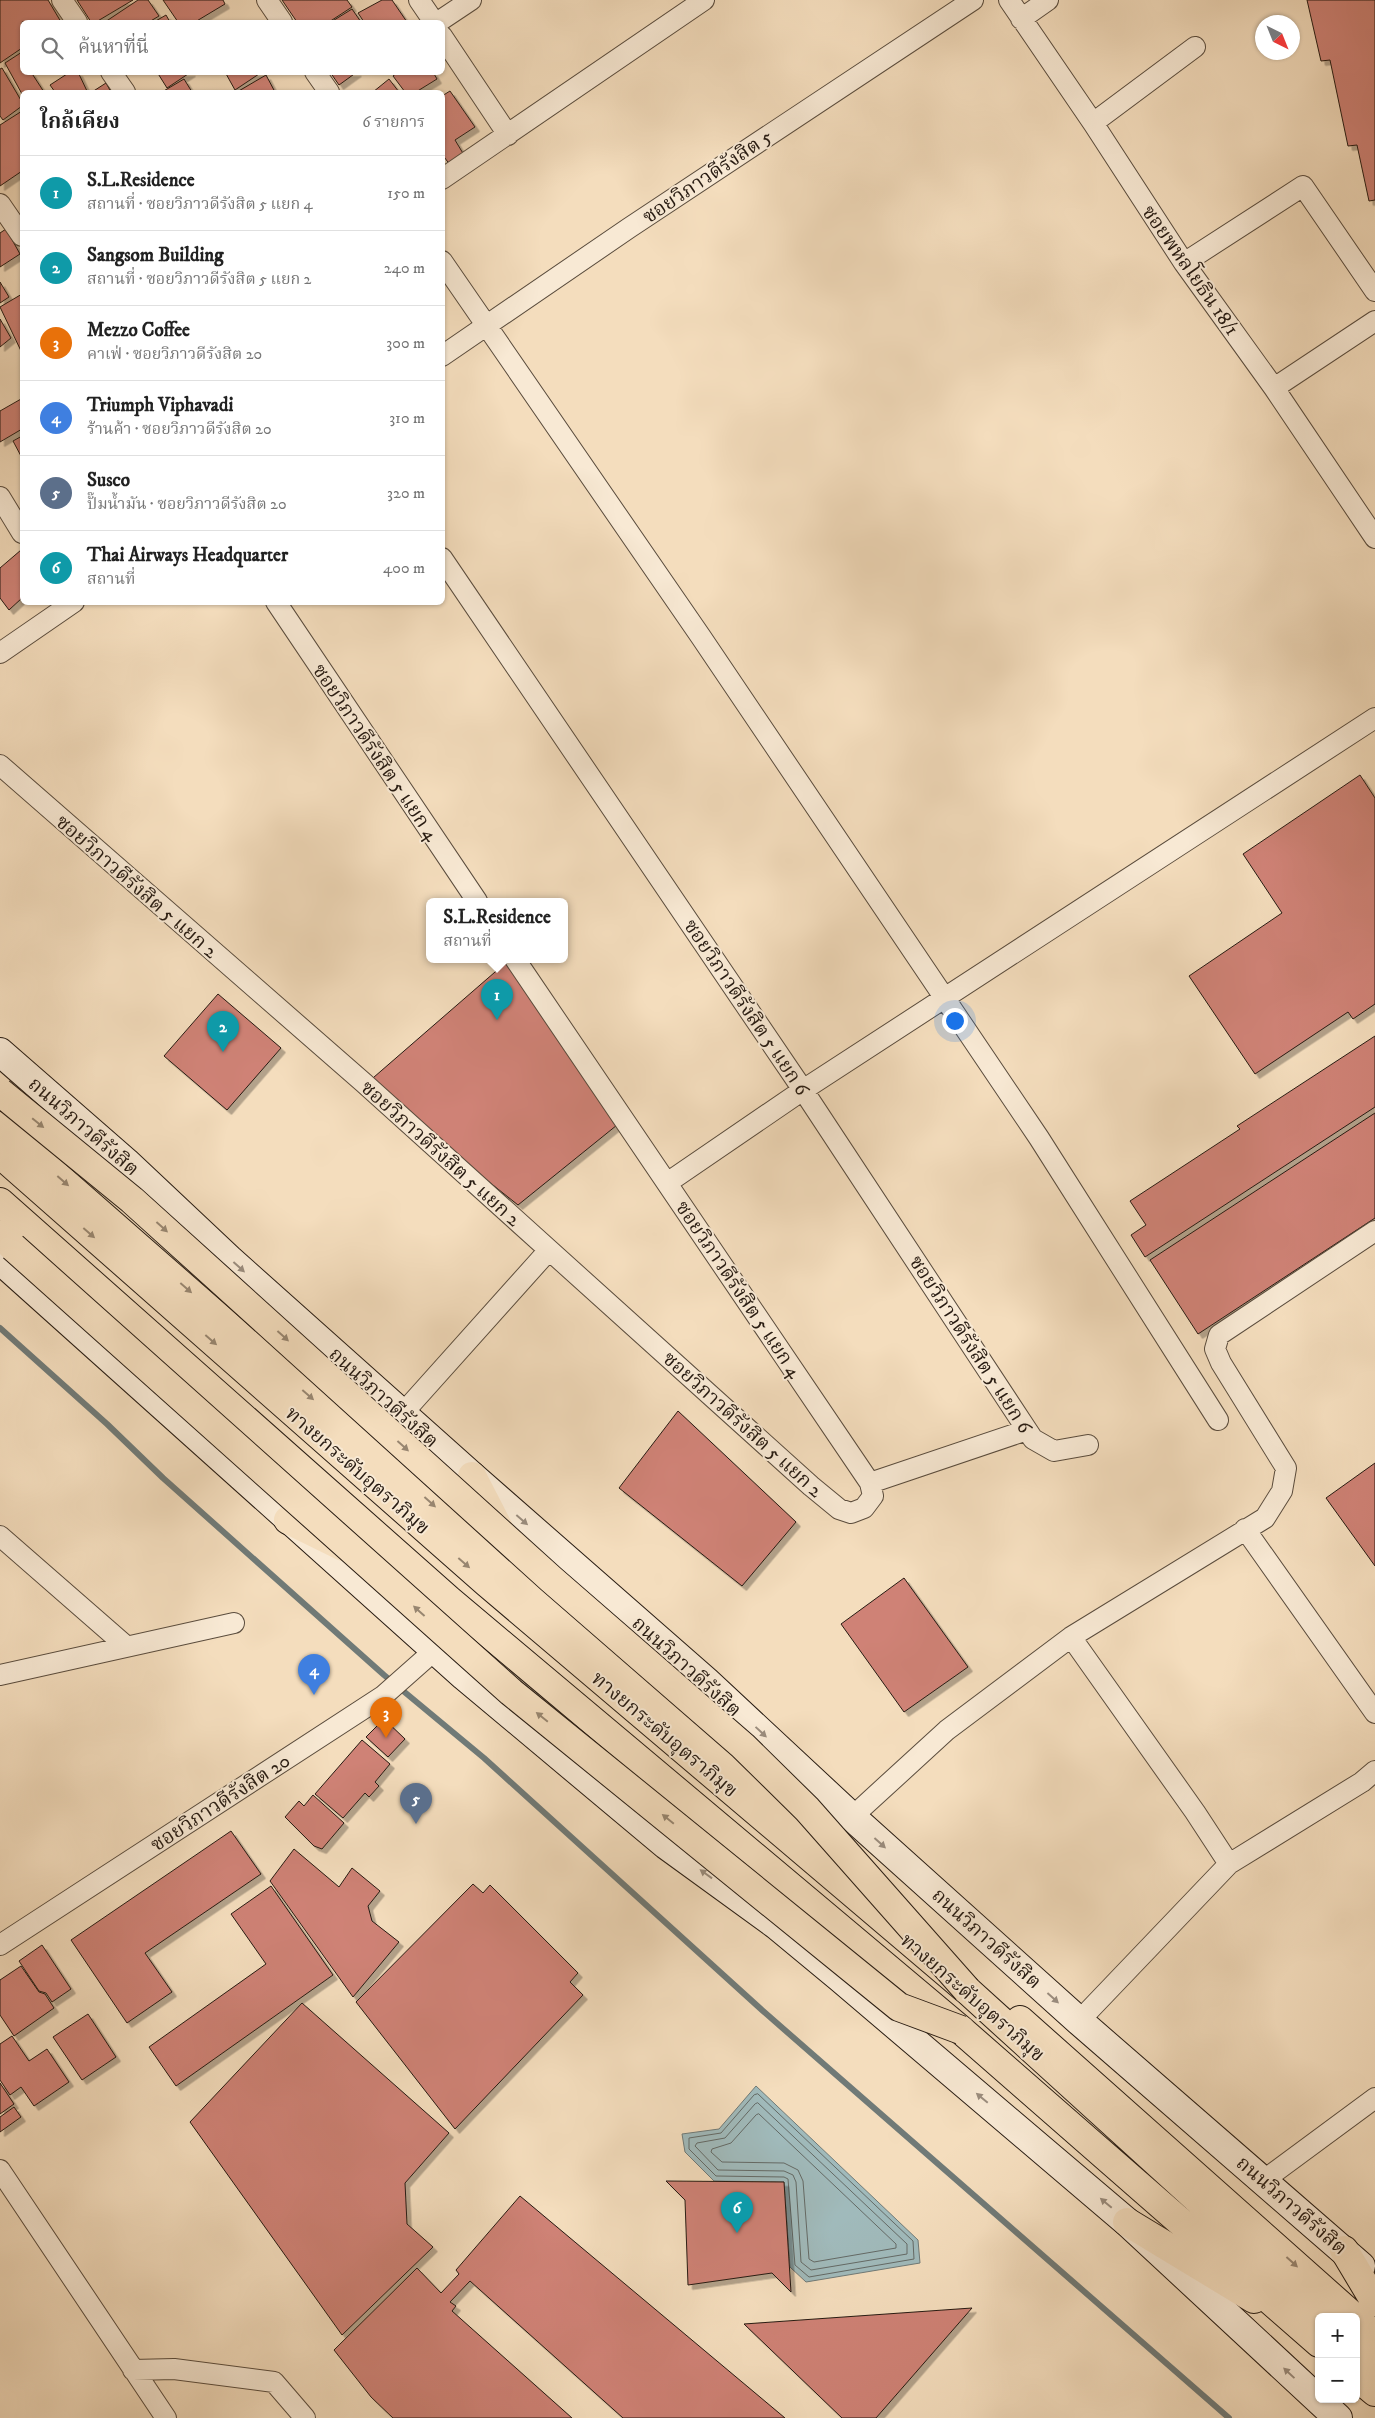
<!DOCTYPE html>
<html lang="th">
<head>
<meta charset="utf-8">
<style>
	:root { --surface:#fff; --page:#f2f2f2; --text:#222; --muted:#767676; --line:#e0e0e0; --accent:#b45309 }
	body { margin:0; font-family:"IM FELL DW Pica","Noto Serif Thai",serif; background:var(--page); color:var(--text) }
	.controls { position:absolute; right:15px; bottom:15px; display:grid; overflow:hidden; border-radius:8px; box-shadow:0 1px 4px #0004 }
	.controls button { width:45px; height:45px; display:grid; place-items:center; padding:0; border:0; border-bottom:1px solid var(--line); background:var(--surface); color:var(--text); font:25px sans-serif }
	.compass { position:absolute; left:1255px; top:15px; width:45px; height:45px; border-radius:50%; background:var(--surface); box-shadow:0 1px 4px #0004; rotate:137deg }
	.you { position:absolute; left:954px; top:1020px; width:18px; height:18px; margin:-12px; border:4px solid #fff; border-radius:50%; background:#1a73e8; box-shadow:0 0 0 8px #1a73e833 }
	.badge { display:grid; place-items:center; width:32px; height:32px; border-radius:50%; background:var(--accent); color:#fff; font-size:16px; font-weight:700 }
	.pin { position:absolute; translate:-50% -41px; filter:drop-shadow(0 1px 2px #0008) }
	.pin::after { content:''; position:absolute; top:26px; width:18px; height:15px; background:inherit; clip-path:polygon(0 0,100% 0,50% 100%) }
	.popup { position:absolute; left:426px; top:898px; width:142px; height:65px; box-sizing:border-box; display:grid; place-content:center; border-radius:8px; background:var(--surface); filter:drop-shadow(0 1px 4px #0005); font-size:16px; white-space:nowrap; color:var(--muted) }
	.popup b { font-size:19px; color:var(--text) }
	.popup::after { content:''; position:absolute; left:50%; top:100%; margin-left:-10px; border:10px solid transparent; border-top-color:var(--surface) }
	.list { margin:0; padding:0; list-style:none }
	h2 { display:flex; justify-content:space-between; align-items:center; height:65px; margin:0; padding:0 20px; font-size:21px }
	h2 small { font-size:16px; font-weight:400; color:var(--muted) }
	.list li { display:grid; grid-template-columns:32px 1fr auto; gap:15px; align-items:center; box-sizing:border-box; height:75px; padding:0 20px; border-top:1px solid var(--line) }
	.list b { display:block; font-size:19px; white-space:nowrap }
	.list p { margin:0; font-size:16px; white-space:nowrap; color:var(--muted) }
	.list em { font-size:16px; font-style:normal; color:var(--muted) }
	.icon { flex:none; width:28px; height:28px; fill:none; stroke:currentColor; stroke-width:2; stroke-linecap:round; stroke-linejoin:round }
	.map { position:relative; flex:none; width:1375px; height:2418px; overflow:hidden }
	.search { position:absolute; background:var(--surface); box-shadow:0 1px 4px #0004; left:20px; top:20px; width:425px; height:55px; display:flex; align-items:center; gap:12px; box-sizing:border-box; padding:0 18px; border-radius:8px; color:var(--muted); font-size:19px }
	.panel { position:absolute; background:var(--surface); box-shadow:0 1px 4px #0004; left:20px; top:90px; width:425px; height:515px; border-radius:8px }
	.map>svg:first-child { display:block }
</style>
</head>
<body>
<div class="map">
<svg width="1375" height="2418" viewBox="0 0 1375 2418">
	<defs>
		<filter id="shadow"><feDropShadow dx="4.5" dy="4.5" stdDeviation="0" flood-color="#0004"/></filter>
	</defs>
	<rect width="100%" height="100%" fill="#f4ddbd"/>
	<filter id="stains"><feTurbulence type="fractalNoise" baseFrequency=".004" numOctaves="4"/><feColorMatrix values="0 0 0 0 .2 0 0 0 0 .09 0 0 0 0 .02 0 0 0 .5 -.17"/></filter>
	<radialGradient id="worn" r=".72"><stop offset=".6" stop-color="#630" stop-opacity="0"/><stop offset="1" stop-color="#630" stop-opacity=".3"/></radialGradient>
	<!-- water -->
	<path fill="#a0babb" stroke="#707a77" d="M 756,2086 L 918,2240 L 920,2263 L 806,2282 L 790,2267 L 784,2182 L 714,2181 L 685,2152 L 682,2134 L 719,2129 Z"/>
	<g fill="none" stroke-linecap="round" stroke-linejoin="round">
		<!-- shore -->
		<path stroke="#646a66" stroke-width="1" d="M 758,2094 L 913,2241 L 914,2259 L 809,2277 L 795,2265 L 788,2179 L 784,2177 L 716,2176 L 689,2149 L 689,2138 L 721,2133 L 754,2095 Z
			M 758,2103 L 907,2244 L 907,2254 L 811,2270 L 801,2262 L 796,2182 L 793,2175 L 784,2171 L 718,2170 L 695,2146 L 697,2143 L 725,2138 L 755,2104 Z
			M 759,2114 L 896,2244 L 896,2248 L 814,2262 L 809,2259 L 803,2181 L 798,2170 L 784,2163 L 722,2162 L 711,2152 L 712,2149 L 731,2143 L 756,2115 Z"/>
		<!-- stream -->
		<path stroke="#707a77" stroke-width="6" d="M 0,1328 L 107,1424 L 163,1478 L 384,1675 L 484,1758 L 763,2011 L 1229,2418"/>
	</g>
	<!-- building -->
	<path fill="#cf8276" stroke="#271b12" filter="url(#shadow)" d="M 0,0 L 48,0 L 61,22 L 22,22 L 22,48 L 0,63 Z
		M 77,0 L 133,0 L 96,22 L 91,22 Z
		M 138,0 L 148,0 L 159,16 L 149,22 L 105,22 Z
		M 163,0 L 223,0 L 225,4 L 195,22 L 178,22 Z
		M 282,0 L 347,0 L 352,7 L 329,22 L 297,22 Z
		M 382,0 L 392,0 L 407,22 L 364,22 L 358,13 Z
		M 1307,0 L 1375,0 L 1375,200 L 1369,201 L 1357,145 L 1348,146 L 1330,60 L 1321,61 Z
		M 352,9 L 361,22 L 331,22 Z
		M 166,15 L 170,22 L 154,22 Z
		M 22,52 L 22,72 L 31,72 L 44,92 L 22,94 L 5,63 Z
		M 2,68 L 22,102 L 22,106 L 3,120 L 0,116 L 0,69 Z
		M 70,72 L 78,72 L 87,91 L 85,92 L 55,92 L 50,85 Z
		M 157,72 L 191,72 L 167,88 Z
		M 225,72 L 262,72 L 235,90 Z
		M 330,72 L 357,72 L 339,85 Z
		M 398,72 L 433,72 L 437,79 L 416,92 L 405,92 L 393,76 Z
		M 266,75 L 275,92 L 237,92 Z
		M 184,79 L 192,92 L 162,92 Z
		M 389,79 L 399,92 L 373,92 Z
		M 106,83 L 111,92 L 92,92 Z
		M 450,91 L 475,127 L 455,140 L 464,155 L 450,165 L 442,154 L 442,96 Z
		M 22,111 L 22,171 L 0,186 L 0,125 Z
		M 6,229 L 20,254 L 0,267 L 0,233 Z
		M 0,282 L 9,297 L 0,303 Z
		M 22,294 L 22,353 L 0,307 Z
		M 0,319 L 11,338 L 0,347 Z
		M 21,399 L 22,429 L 0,442 L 0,411 Z
		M 22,436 L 22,458 L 13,441 Z
		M 21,550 L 22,598 L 9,610 L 0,598 L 0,568 Z
		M 1360,775 L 1375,798 L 1375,1004 L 1353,1019 L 1348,1012 L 1255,1074 L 1189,976 L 1282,913 L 1243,854 Z
		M 510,959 L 622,1121 L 518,1205 L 366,1084 Z
		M 218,994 L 281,1048 L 227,1110 L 164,1056 Z
		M 1375,1036 L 1375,1107 L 1145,1257 L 1131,1235 L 1146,1225 L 1130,1201 L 1240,1129 L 1237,1126 Z
		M 1375,1113 L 1375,1218 L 1198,1334 L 1150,1260 Z
		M 678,1411 L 796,1522 L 742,1586 L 619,1488 Z
		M 1375,1463 L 1375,1566 L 1326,1498 Z
		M 904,1578 L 968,1667 L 904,1712 L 841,1624 Z
		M 384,1719 L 405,1739 L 388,1757 L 366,1737 Z
		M 362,1740 L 390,1764 L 375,1782 L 379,1786 L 369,1797 L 365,1793 L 343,1818 L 315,1794 Z
		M 313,1795 L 344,1823 L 322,1849 L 314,1846 L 285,1817 L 299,1801 L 304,1806 Z
		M 231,1831 L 261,1874 L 145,1953 L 172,1992 L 127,2023 L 71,1940 Z
		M 294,1849 L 339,1887 L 352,1868 L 380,1891 L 368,1906 L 372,1921 L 399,1942 L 353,1997 L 270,1881 Z
		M 473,1884 L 483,1893 L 490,1885 L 578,1973 L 570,1982 L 583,1995 L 455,2129 L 356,2002 Z
		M 271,1886 L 333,1975 L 176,2086 L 149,2047 L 266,1964 L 231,1914 Z
		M 42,1945 L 71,1989 L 52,2002 L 46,1993 L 39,1991 L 19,1961 Z
		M 21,1966 L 39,1992 L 45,1994 L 54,2008 L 14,2036 L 0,2015 L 0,1980 Z
		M 302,2003 L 449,2133 L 405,2183 L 407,2224 L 433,2247 L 342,2335 L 190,2122 Z
		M 88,2014 L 116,2057 L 82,2080 L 53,2037 Z
		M 12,2036 L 29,2061 L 47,2049 L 69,2082 L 34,2106 L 21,2087 L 10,2095 L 0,2080 L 0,2044 Z
		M 0,2083 L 14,2104 L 0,2114 Z
		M 14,2107 L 21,2117 L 0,2132 L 0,2117 Z
		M 666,2181 L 784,2182 L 791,2292 L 772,2273 L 688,2285 L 685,2200 Z
		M 520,2196 L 785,2418 L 623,2418 L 470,2281 L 450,2302 L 456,2306 L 452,2311 L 572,2418 L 393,2418 L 371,2397 L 334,2350 L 417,2268 L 441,2293 L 459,2274 L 456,2270 Z
		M 972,2308 L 876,2418 L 842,2418 L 744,2324 Z"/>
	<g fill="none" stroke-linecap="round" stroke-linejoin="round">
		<!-- minor casing -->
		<g stroke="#5a4c3d" stroke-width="22">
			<path id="minor" d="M 62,0 L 77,22
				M 267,0 L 282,22
				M 419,0 L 434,22
				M 1009,0 L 1093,123 L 1184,263 L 1274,388 L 1375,538
				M 1021,19 L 1048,0
				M 438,22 L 471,0
				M 442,36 L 508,135
				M 111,72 L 125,92
				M 315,72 L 329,92
				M 1093,123 L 1195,47
				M 442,179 L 704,0
				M 0,204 L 22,236
				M 442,261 L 701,637 L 1039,1138 L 1218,1420
				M 1184,263 L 1303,186 L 1375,291
				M 442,356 L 629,228 L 973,0
				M 1274,388 L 1375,321
				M 0,497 L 22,533
				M 442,558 L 803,1090 L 1027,1430 L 1033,1439 L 1054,1451 L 1088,1445
				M 276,602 L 477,901
				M 0,653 L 74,602
				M 0,765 L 364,1083 L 811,1486 L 839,1509 L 851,1513 L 864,1508 L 873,1496 L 870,1483
				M 515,959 L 870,1483 L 1027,1430
				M 667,1183 L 803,1090 L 1375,718
				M 403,1413 L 549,1250
				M 1245,1529 L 1375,1713
				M 0,1536 L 126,1646
				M 1071,1637 L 1195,1812 L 1229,1864 L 1079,2021
				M 0,1675 L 234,1623
				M 852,1817 L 947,1730 L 1071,1637 L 1265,1518 L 1282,1491 L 1286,1468 L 1221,1363 L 1215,1349 L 1219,1335 L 1375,1231
				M 1229,1864 L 1362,1782 L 1375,1771
				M 0,1945 L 383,1696 L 435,1650
				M 0,2170 L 166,2418
				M 1264,2180 L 1375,2098
				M 133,2370 L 174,2369 L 274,2382 L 305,2418"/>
		</g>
		<!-- secondary casing -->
		<g stroke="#271b12" stroke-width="30">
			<path id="secondary" d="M 0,1052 L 126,1162 L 229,1259 L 472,1476 L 706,1681 L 852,1817 L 1079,2021 L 1361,2266
				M 0,1260 L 464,1676 L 666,1845 L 776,1925 L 840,1978 L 1127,2222 L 1338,2418"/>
		</g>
		<!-- trunk casing -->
		<g stroke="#271b12" stroke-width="30">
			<path id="trunk" d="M 0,1126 L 849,1870
				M 472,1476 L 502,1534
				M 288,1520 L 343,1547
				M 1020,2020 L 1354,2317
				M 1127,2222 L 1254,2299
				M 1344,2250 L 1375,2302
				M 1356,2319 L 1375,2335"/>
		</g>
		<!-- motorway casing -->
		<g stroke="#271b12" stroke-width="30">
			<path id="motorway" d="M 0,1154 L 487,1583 L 967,1990 L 1327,2317
				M 0,1202 L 449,1600 L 961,2030 L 1319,2343
				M 0,1235 L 13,1247
				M 1356,2343 L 1375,2360
				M 1356,2376 L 1375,2392"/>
		</g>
		<!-- minor -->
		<use href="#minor" stroke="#f8e9d4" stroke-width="20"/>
		<!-- secondary -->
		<use href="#secondary" stroke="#f8e9d4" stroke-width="28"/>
		<!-- trunk -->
		<use href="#trunk" stroke="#f4ddbd" stroke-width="28"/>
		<!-- motorway -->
		<use href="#motorway" stroke="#f4ddbd" stroke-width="28"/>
		<!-- motorway-bridge casing -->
		<g stroke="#271b12" stroke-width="30" stroke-linecap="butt">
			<path id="motorway-bridge" d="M 0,1092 L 132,1200 L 551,1579 L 743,1746 L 807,1809 L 967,1990
				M 13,1247 L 511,1692 L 899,2007 L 961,2030"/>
		</g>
		<!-- motorway-bridge -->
		<use href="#motorway-bridge" stroke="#f4ddbd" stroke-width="28"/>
	</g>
	<!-- one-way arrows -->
	<defs><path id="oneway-solid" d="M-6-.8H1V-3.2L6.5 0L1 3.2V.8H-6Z" transform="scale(1.25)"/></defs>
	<g fill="#988670">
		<use href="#oneway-solid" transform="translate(38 1123) rotate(39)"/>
		<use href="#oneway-solid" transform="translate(63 1181) rotate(41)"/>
		<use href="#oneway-solid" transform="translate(162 1227) rotate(42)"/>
		<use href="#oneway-solid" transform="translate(89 1233) rotate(41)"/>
		<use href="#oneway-solid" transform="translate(186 1288) rotate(41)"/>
		<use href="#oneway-solid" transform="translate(283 1336) rotate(42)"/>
		<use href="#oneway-solid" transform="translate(211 1340) rotate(41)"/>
		<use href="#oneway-solid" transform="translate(308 1395) rotate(41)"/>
		<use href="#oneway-solid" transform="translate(403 1446) rotate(42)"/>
		<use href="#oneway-solid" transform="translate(430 1502) rotate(42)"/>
		<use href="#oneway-solid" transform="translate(464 1563) rotate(41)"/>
		<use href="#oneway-solid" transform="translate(419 1611) rotate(-138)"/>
		<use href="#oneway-solid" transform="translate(542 1717) rotate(-141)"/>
		<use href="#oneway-solid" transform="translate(668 1819) rotate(-141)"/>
		<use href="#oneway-solid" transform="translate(1292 2262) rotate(42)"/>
	</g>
	<g fill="#9a8c7d">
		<use href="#oneway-solid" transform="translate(239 1267) rotate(42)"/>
		<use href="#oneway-solid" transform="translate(522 1520) rotate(41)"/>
		<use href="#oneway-solid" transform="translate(761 1732) rotate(43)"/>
		<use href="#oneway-solid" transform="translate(880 1843) rotate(42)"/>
		<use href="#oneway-solid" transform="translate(706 1874) rotate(-144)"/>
		<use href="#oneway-solid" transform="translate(1053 1998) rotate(42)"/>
		<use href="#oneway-solid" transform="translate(982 2098) rotate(-140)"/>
		<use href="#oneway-solid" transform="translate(1106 2203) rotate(-140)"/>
		<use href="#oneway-solid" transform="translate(1289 2373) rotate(-137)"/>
	</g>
	<g text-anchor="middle" stroke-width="4" stroke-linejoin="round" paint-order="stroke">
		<!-- street labels -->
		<g font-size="20" fill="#271b12" stroke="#f8e9d4">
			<text transform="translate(707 176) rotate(-34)" y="7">ซอยวิภาวดีรังสิต 5</text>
			<text transform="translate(1191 270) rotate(55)" y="7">ซอยพหลโยธิน 18/1</text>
			<text transform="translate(376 752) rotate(56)" y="7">ซอยวิภาวดีรังสิต 5 แยก 4</text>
			<text transform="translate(137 886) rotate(41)" y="7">ซอยวิภาวดีรังสิต 5 แยก 2</text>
			<text transform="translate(747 1007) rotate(56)" y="7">ซอยวิภาวดีรังสิต 5 แยก 6</text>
			<text transform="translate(84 1126) rotate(41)" y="7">ถนนวิภาวดีรังสิต</text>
			<text transform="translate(441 1153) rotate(42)" y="7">ซอยวิภาวดีรังสิต 5 แยก 2</text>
			<text transform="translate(739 1289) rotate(56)" y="7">ซอยวิภาวดีรังสิต 5 แยก 4</text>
			<text transform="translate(971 1344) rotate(57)" y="7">ซอยวิภาวดีรังสิต 5 แยก 6</text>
			<text transform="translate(384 1397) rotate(42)" y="7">ถนนวิภาวดีรังสิต</text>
			<text transform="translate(743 1424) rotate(42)" y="7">ซอยวิภาวดีรังสิต 5 แยก 2</text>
			<text transform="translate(358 1470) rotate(41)" y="7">ทางยกระดับอุตราภิมุข</text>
			<text transform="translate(687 1666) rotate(42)" y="7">ถนนวิภาวดีรังสิต</text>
			<text transform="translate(665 1734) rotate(40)" y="7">ทางยกระดับอุตราภิมุข</text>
			<text transform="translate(220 1802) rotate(-33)" y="7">ซอยวิภาวดีรังสิต 20</text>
			<text transform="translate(987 1938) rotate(42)" y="7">ถนนวิภาวดีรังสิต</text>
			<text transform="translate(973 1997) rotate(41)" y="7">ทางยกระดับอุตราภิมุข</text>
			<text transform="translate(1292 2205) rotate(41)" y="7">ถนนวิภาวดีรังสิต</text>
		</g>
	</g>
	<rect width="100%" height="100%" filter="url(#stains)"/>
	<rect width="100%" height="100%" fill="url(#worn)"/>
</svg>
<div class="controls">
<button>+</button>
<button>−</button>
</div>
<svg class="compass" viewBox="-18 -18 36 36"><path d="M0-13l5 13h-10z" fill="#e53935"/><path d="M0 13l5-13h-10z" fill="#767676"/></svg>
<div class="you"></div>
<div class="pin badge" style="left:497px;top:1020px;background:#0f9aa8">1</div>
<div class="popup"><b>S.L.Residence</b>สถานที่</div>
<div class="pin badge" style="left:223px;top:1052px;background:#0f9aa8">2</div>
<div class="pin badge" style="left:386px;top:1738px;background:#e8710a">3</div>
<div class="pin badge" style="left:314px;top:1695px;background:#3f7fe0">4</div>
<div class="pin badge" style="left:416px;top:1824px;background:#5c6f8a">5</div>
<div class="pin badge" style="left:737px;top:2233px;background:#0f9aa8">6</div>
<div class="search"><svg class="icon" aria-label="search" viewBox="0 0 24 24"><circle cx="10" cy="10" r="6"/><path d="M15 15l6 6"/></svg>ค้นหาที่นี่</div>
<section class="panel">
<h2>ใกล้เคียง<small>6 รายการ</small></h2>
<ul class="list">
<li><span class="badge" style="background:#0f9aa8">1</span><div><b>S.L.Residence</b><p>สถานที่ · ซอยวิภาวดีรังสิต 5 แยก 4</p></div><em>150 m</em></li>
<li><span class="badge" style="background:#0f9aa8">2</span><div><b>Sangsom Building</b><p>สถานที่ · ซอยวิภาวดีรังสิต 5 แยก 2</p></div><em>240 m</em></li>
<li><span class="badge" style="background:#e8710a">3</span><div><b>Mezzo Coffee</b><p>คาเฟ่ · ซอยวิภาวดีรังสิต 20</p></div><em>300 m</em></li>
<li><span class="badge" style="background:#3f7fe0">4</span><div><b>Triumph Viphavadi</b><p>ร้านค้า · ซอยวิภาวดีรังสิต 20</p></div><em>310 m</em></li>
<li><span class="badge" style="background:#5c6f8a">5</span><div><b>Susco</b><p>ปั๊มน้ำมัน · ซอยวิภาวดีรังสิต 20</p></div><em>320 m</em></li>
<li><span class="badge" style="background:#0f9aa8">6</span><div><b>Thai Airways Headquarter</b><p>สถานที่</p></div><em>400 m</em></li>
</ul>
</section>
</div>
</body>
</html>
